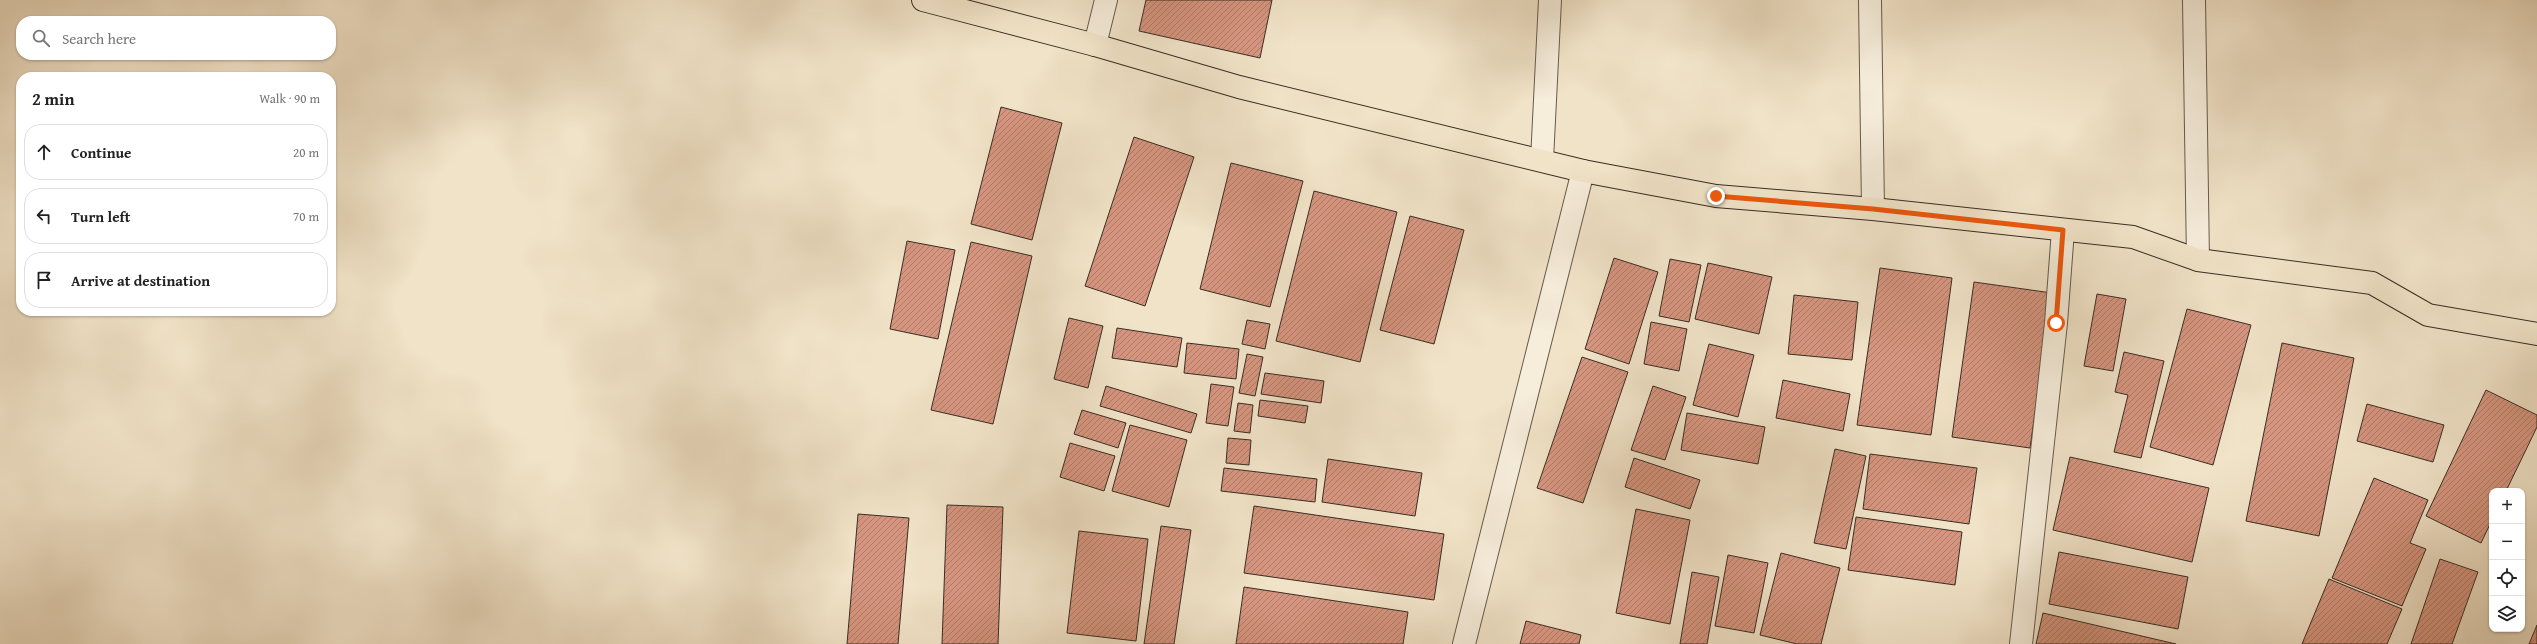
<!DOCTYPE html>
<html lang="en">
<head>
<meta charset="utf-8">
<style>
	:root { --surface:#fff; --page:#f2f2f2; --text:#222; --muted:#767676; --line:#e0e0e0 }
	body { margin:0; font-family:"Gentium Book Plus",serif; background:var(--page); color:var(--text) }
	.controls { position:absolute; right:12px; bottom:12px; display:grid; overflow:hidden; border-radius:8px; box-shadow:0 1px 3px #0004 }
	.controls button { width:36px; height:36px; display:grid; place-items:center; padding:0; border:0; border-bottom:1px solid var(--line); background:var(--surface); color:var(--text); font:20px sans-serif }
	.stop { position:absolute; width:12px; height:12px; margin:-9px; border:3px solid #ea580c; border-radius:50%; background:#fff }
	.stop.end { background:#ea580c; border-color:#fff; box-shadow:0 1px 4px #0008 }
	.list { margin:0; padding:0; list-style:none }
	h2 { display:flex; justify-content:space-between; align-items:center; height:52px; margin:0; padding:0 16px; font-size:17px }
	h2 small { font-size:13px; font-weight:400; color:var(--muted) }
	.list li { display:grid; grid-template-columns:26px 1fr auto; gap:12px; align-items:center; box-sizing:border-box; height:56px; margin:0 8px 8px; padding:0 8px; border:1px solid var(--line); border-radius:16px }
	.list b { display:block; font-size:15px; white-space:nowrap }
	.list em { font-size:13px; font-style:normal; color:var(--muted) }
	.icon { flex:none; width:22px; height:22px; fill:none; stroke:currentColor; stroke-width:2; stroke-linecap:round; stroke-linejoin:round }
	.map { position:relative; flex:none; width:2537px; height:644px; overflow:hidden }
	.search { position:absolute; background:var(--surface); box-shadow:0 1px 3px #0004; left:16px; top:16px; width:320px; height:44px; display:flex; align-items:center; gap:10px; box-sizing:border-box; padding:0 14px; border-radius:16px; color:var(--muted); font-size:15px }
	.panel { position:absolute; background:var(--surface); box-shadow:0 1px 3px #0004; left:16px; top:72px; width:320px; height:244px; border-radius:16px }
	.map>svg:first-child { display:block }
</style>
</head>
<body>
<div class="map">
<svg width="2537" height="644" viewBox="0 0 2537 644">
	<defs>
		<pattern id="building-hatch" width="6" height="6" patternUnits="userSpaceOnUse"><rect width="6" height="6" fill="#d6957f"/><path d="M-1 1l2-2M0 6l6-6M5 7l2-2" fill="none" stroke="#af7a68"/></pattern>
	</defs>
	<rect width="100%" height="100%" fill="#f1e3c8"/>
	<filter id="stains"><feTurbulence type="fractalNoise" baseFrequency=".005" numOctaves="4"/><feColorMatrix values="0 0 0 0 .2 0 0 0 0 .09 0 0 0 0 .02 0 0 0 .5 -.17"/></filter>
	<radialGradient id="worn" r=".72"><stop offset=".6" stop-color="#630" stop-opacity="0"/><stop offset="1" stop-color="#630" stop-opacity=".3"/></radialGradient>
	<!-- building -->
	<path fill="url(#building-hatch)" stroke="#382d24" d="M 1146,0 L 1272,0 L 1260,58 L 1139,31 Z
		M 1001,107 L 1062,123 L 1032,240 L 971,224 Z
		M 1134,137 L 1194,157 L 1145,306 L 1085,286 Z
		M 1231,163 L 1303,181 L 1270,307 L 1200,289 Z
		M 1314,191 L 1397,212 L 1360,362 L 1276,341 Z
		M 1410,216 L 1464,230 L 1434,344 L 1380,330 Z
		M 907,241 L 955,250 L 938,339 L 890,329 Z
		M 971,242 L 1032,256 L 993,424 L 931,410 Z
		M 1614,258 L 1658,272 L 1629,364 L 1585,349 Z
		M 1670,259 L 1701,265 L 1689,322 L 1659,316 Z
		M 1708,263 L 1772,277 L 1759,334 L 1695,319 Z
		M 1880,268 L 1952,278 L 1931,435 L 1857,425 Z
		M 1974,282 L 2052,293 L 2030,448 L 1952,437 Z
		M 2097,294 L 2126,299 L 2113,371 L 2084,366 Z
		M 1794,295 L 1858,302 L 1852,360 L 1788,354 Z
		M 2187,309 L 2251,325 L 2213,465 L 2150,447 Z
		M 1069,318 L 1103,326 L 1088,388 L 1054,379 Z
		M 1247,320 L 1270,324 L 1265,349 L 1242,344 Z
		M 1651,322 L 1687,329 L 1679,371 L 1644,364 Z
		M 1117,328 L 1182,338 L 1177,367 L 1112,358 Z
		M 1187,343 L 1239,349 L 1236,379 L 1184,373 Z
		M 2282,343 L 2354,358 L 2319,536 L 2246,521 Z
		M 1709,344 L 1754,355 L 1738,417 L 1693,405 Z
		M 2124,352 L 2164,361 L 2141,458 L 2114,452 L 2128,395 L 2115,392 Z
		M 1247,354 L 1263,357 L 1255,396 L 1239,393 Z
		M 1582,357 L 1628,372 L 1583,503 L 1537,488 Z
		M 1265,373 L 1324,381 L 1321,403 L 1261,394 Z
		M 1783,380 L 1850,394 L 1843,431 L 1776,418 Z
		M 1211,384 L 1234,387 L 1228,426 L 1206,423 Z
		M 1106,386 L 1197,414 L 1191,433 L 1100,406 Z
		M 1653,386 L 1686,397 L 1665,460 L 1631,450 Z
		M 2486,390 L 2537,415 L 2537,427 L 2506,491 L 2492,491 L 2492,520 L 2481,543 L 2426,516 Z
		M 1260,400 L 1308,406 L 1305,423 L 1258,416 Z
		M 1238,403 L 1253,405 L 1250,433 L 1234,431 Z
		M 2367,404 L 2444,425 L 2433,462 L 2357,441 Z
		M 1082,410 L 1126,423 L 1118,448 L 1074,434 Z
		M 1687,413 L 1765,427 L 1758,464 L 1681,450 Z
		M 1130,425 L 1187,440 L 1169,507 L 1112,491 Z
		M 1228,438 L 1251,440 L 1249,465 L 1226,463 Z
		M 1070,443 L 1115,456 L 1104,491 L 1060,477 Z
		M 1835,449 L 1866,456 L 1846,549 L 1814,543 Z
		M 1870,454 L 1977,468 L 1969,524 L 1863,509 Z
		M 2070,457 L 2209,488 L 2192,562 L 2053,530 Z
		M 1634,458 L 1700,480 L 1690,509 L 1625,487 Z
		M 1328,459 L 1422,473 L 1415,516 L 1322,502 Z
		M 1224,468 L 1317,479 L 1315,502 L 1221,491 Z
		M 2374,478 L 2428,500 L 2410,543 L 2426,549 L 2402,606 L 2332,578 Z
		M 947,505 L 1003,507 L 998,644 L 942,644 Z
		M 1254,506 L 1444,534 L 1434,600 L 1244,573 Z
		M 1636,509 L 1690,520 L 1670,624 L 1616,613 Z
		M 858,514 L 909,518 L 898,644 L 847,644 Z
		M 1856,517 L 1962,532 L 1955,585 L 1848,570 Z
		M 1161,526 L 1191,530 L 1174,644 L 1144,644 Z
		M 1079,531 L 1148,539 L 1136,641 L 1067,633 Z
		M 2059,552 L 2188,577 L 2178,629 L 2049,604 Z
		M 1781,553 L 1840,568 L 1821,644 L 1797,644 L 1760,635 Z
		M 1728,555 L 1768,563 L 1754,633 L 1715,626 Z
		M 2440,559 L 2478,572 L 2452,644 L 2411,644 Z
		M 1692,572 L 1719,577 L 1707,644 L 1680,644 Z
		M 2329,579 L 2402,609 L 2387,644 L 2302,644 Z
		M 1244,587 L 1408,612 L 1403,644 L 1236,644 Z
		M 2043,613 L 2176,644 L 2036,644 Z
		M 1526,621 L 1581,635 L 1579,644 L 1520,644 Z
		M 2537,625 L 2537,644 L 2529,644 Z"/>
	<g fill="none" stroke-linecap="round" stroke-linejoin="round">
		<!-- minor casing -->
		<g stroke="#665a4d" stroke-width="24">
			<path id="minor" d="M 1870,0 L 1873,209
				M 2194,0 L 2198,260
				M 1095,45 L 1106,0
				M 1542,160 L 1550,0
				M 1464,644 L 1583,171
				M 2021,644 L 2056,323 L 2063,230"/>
		</g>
		<!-- major casing -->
		<g stroke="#382d24" stroke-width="24">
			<path id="major" d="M 923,0 L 1095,45 L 1239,87 L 1583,171 L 1716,196 L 1873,209 L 2133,237 L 2198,260 L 2372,283 L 2428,315 L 2537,334"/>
		</g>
		<!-- minor -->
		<use href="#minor" stroke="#f6eddb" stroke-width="22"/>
		<!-- major -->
		<use href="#major" stroke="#f1e3c8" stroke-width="22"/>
	</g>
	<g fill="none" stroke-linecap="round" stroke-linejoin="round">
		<!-- route -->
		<path stroke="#ea580c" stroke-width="5" d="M 1716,196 L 1873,209 L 2063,230 L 2056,323"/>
	</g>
	<rect width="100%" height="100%" filter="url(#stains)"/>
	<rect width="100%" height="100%" fill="url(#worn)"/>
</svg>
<div class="controls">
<button>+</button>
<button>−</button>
<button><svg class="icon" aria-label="locate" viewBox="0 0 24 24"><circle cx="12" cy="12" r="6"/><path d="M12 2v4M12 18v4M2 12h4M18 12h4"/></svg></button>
<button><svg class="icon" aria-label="layers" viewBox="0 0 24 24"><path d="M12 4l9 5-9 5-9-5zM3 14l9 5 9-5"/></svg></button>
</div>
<div class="stop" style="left:2056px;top:323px"></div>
<div class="stop end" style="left:1716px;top:196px"></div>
<div class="search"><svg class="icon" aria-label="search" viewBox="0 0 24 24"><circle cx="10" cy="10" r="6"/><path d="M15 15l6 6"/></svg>Search here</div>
<section class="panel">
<h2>2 min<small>Walk · 90 m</small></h2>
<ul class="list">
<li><svg class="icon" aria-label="ahead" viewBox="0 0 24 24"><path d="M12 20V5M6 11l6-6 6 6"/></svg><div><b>Continue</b></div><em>20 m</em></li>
<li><svg class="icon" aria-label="left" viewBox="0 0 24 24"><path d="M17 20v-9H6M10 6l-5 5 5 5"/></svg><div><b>Turn left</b></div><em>70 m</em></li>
<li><svg class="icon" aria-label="arrive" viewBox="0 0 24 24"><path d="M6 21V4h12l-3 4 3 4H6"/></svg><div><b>Arrive at destination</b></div></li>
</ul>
</section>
</div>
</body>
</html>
